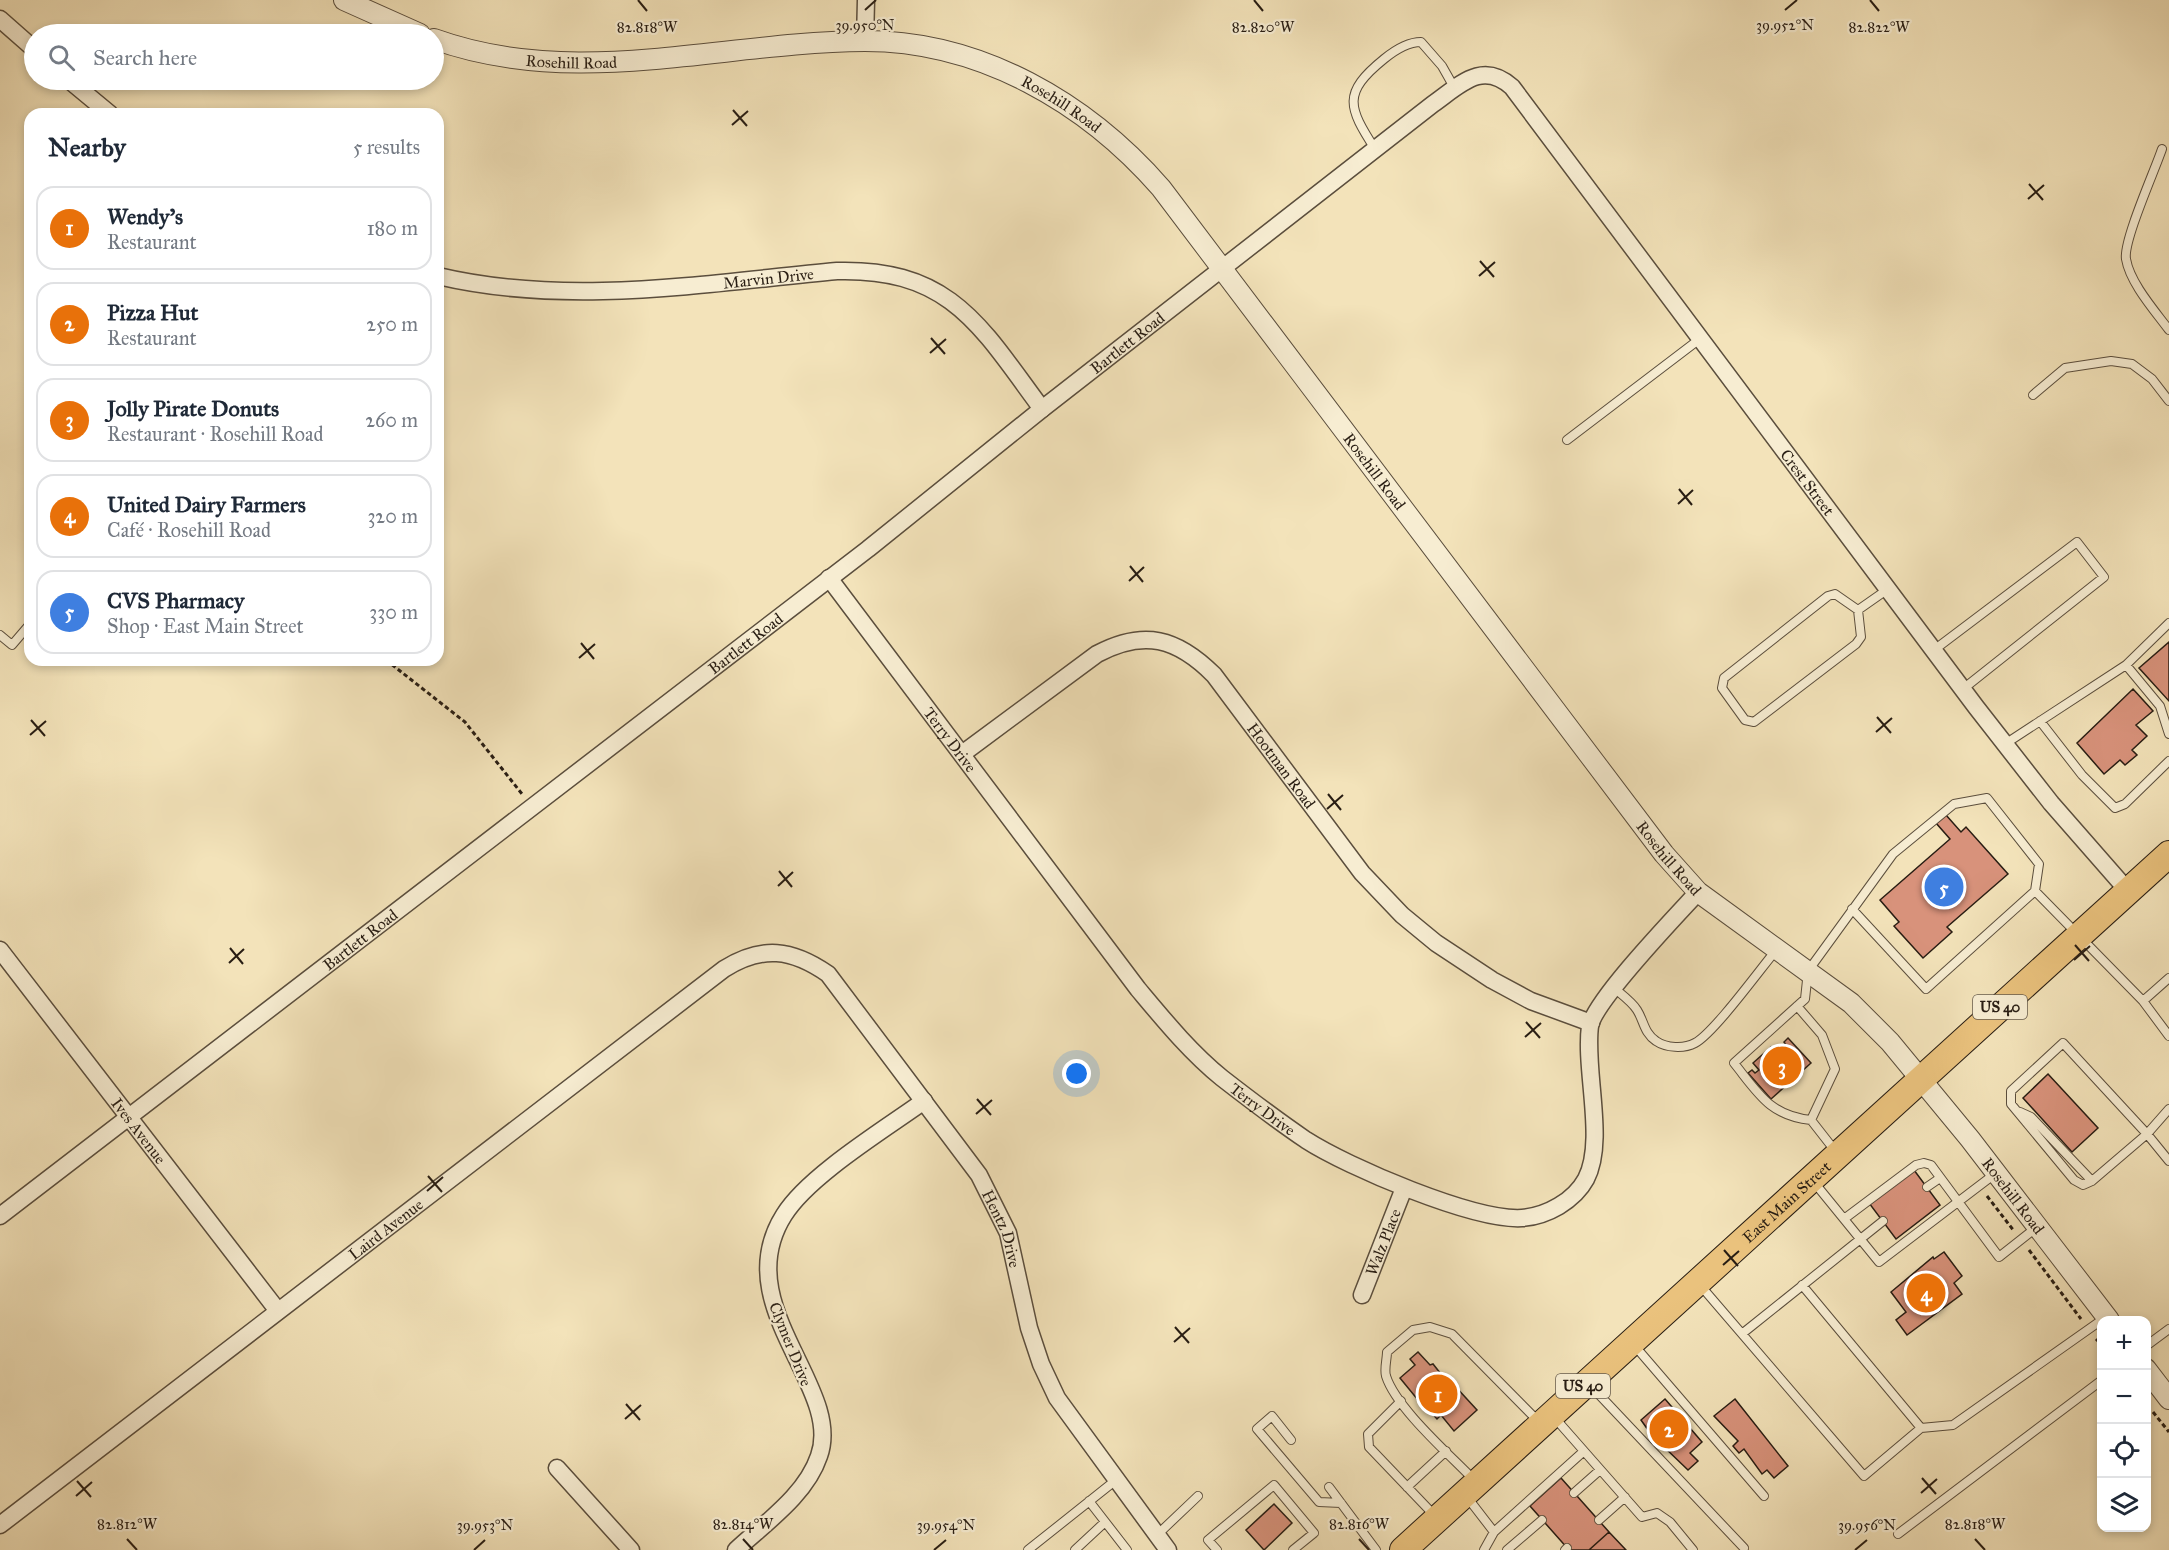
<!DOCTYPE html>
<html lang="en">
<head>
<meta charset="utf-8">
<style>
	:root { --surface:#fff; --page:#f6f6f7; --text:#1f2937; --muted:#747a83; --line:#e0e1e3; --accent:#0f766e }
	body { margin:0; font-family:"IM FELL Great Primer",serif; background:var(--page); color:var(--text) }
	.controls { position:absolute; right:18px; bottom:18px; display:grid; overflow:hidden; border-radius:12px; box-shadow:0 3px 9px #0003 }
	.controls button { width:54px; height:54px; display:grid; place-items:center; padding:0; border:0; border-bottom:2px solid var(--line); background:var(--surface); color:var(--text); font:30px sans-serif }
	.you { position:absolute; left:1077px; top:1074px; width:21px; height:21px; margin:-15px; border:4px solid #fff; border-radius:50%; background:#1a73e8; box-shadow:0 0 0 9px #1a73e833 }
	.badge { display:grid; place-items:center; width:39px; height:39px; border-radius:50%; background:var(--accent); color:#fff; font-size:20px; font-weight:700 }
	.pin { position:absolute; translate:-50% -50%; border:3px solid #fff; box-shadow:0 2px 6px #0006 }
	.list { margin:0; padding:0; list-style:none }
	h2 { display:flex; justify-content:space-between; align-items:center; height:78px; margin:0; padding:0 24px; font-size:26px }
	h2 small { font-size:20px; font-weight:400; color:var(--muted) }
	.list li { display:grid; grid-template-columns:39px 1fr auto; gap:18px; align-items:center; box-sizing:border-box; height:84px; margin:0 12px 12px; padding:0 12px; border:2px solid var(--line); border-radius:18px }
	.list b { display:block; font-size:22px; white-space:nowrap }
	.list p { margin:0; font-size:20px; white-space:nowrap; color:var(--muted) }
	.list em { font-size:20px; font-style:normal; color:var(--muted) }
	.icon { flex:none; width:33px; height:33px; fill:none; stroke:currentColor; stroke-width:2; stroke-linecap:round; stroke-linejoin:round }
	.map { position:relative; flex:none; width:2169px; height:1550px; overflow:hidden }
	.search { position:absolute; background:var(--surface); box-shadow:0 3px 9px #0003; left:24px; top:24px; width:420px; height:66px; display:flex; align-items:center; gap:15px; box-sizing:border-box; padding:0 21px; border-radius:33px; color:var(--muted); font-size:22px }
	.panel { position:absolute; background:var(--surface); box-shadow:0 3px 9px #0003; left:24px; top:108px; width:420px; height:558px; border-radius:18px }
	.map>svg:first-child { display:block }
</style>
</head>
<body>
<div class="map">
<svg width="2169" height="1550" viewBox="0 0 2169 1550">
	<rect width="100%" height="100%" fill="#f3e3ba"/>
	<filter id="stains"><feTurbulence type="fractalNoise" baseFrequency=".00333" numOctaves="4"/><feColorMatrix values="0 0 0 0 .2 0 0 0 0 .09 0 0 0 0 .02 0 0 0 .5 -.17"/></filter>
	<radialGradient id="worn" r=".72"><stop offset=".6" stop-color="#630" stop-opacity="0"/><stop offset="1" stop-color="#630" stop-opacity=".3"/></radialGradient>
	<!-- building -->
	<path fill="#d8927b" stroke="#281d13" stroke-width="1.5" d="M 2169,642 L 2169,701 L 2139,668 Z
		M 2133,689 L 2153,711 L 2136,725 L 2147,736 L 2132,750 L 2137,755 L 2125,765 L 2120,760 L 2104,774 L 2077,743 Z
		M 1946,815 L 1961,832 L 1966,827 L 2008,874 L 1947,927 L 1952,932 L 1923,958 L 1894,926 L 1899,922 L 1880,900 L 1950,839 L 1936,823 Z
		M 1788,1038 L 1811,1063 L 1771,1099 L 1748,1073 L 1752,1070 L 1755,1073 L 1759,1070 L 1753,1063 L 1771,1047 L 1777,1053 L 1786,1045 L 1784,1042 Z
		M 2048,1074 L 2098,1128 L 2072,1152 L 2023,1098 Z
		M 1914,1170 L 1940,1205 L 1896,1239 L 1869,1203 Z
		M 1944,1252 L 1962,1276 L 1954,1283 L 1962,1294 L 1907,1335 L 1896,1320 L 1906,1312 L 1891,1292 L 1933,1257 L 1934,1259 Z
		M 1418,1352 L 1430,1365 L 1433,1364 L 1452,1388 L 1454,1385 L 1477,1410 L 1454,1431 L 1441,1415 L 1437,1419 L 1428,1409 L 1427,1411 L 1400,1378 L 1415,1365 L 1410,1359 Z
		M 1665,1399 L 1702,1442 L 1690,1453 L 1698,1461 L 1688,1470 L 1663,1446 L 1661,1448 L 1641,1420 Z
		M 1735,1399 L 1788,1466 L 1774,1478 L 1767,1470 L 1762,1474 L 1744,1449 L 1739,1453 L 1733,1446 L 1738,1441 L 1714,1416 Z
		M 1561,1478 L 1609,1532 L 1589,1550 L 1569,1550 L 1530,1506 Z
		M 1274,1504 L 1292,1523 L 1264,1550 L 1246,1530 Z
		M 1609,1532 L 1626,1550 L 1589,1550 Z"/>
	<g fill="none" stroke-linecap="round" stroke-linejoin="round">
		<!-- service casing -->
		<g stroke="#5b4e3d" stroke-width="10">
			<path id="service" d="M 1375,149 C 1348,107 1342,93 1384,59 C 1395,50 1407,42 1421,42 L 1442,66 L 1455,89
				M 2162,149 C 2155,170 2123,241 2126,259 C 2130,283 2155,311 2169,330
				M 2033,395 L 2065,368 L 2111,361 L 2132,364 L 2152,379 L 2169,401
				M 1567,440 L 1701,338
				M 1858,610 L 1861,637 L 1856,644 L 1754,722 L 1745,720 L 1722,688 L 1724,678 L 1828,596 L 1835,594 L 1858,610 L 1888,589
				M 0,635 L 12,645 L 30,624
				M 1934,650 L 2077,542 L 2104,577 L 1963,689
				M 2126,665 L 2169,623
				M 2040,721 L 2082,775 L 2115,808 L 2125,804 L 2169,761
				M 2005,744 L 2126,665 L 2160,706 L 2169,734
				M 2035,891 L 2143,1001 L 2169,1036
				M 1614,988 C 1621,994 1632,1002 1637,1010 C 1644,1021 1644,1033 1656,1041 C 1666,1048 1684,1049 1695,1043 C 1714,1033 1761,968 1777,949
				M 2143,1001 L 2169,978
				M 1797,1006 L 1822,1035 L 1835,1069 L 1811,1120
				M 2063,1043 L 2147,1134 L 2092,1181 L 2083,1185 L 2074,1180 L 2011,1104 L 2011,1091 Z
				M 2169,1109 L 2147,1134 L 2169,1161
				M 2020,1112 L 2031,1117 L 2092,1181
				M 1836,1152 L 1811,1120 C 1770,1116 1758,1093 1734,1063 L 1805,999 L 1808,971 L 1893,854 L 1954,804 L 1987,798 L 2039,864 L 2035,891 L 1926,989 L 1852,909
				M 1813,1181 L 1879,1262 L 1996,1173
				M 1927,1187 L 1940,1178
				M 1844,1219 L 1916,1165 L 1924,1163 L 1931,1165 L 1999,1257 L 2037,1227
				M 1700,1285 L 1864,1476 L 1921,1428 L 1802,1285
				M 1743,1333 L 1883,1221
				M 1634,1345 L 1764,1496
				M 2146,1346 L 2169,1329
				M 1590,1385 L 1744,1548
				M 1401,1401 L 1368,1434 L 1369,1447 L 1435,1516
				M 1554,1417 L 1642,1517 L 1657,1513 L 1670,1522 L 1693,1550
				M 1921,1428 L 1953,1425 L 2106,1317
				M 1291,1440 L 1272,1416 L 1257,1429 L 1319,1502 L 1341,1503
				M 1474,1480 C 1450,1455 1396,1408 1386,1376 C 1384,1369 1387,1359 1387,1352 L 1413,1330 L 1430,1327 L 1452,1334 L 1539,1422
				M 1329,1487 L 1376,1550
				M 1407,1487 L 1446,1451
				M 1574,1493 L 1600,1470
				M 1467,1497 L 1494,1532 L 1484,1550
				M 1089,1501 L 1127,1550
				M 1599,1520 L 1625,1497
				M 1494,1532 L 1584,1451
				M 1898,1534 L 2102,1380
				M 1157,1535 L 1198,1496
				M 1028,1550 L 1116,1480
				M 1075,1550 L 1105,1522
				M 1217,1550 L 1208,1540 L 1274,1485 L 1314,1533 L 1293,1550
				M 1507,1550 L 1542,1520
				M 1565,1550 L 1567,1548"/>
		</g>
		<!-- minor casing -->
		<g stroke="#5b4e3d" stroke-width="19">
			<g id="minor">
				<path d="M 0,19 L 34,49"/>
				<path d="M 865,41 L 866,0"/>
				<path d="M 69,80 L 110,114"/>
				<path id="s1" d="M 438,276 C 569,307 706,283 837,271 C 951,268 981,327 1042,409"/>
				<path id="s2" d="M 829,578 L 1138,989 C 1164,1020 1190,1052 1222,1078 C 1249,1099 1278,1121 1306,1140 C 1348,1167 1474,1221 1522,1218 C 1547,1216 1574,1201 1586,1179 C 1606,1141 1584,1070 1590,1026 C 1595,1000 1677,915 1698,892"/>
				<path id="s3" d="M 962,754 L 1097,654 C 1144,629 1177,638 1214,675 L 1362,873 L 1402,915 L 1436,943 L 1492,980 L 1531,1001 L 1591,1023"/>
				<path id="s4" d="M 0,950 L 278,1311"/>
				<path id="s5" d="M 0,1216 L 868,549 L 1042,409 L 1433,104 C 1460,85 1482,60 1512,87 L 1976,707 L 2051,803 L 2128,891"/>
				<path id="s6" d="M 1362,1295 L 1404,1188"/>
				<path d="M 557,1468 L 631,1550"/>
				<path id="s7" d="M 0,1525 L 724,969 C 762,945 792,949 828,974 L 979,1175 L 1008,1233 L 1029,1328 L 1041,1364 L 1057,1398 L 1168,1550"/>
				<path d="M 736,1550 C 765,1523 806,1495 819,1456 C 844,1387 727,1305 784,1215 C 808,1176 885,1129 924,1101"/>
			</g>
		</g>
		<!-- tertiary casing -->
		<g stroke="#5b4e3d" stroke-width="22">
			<g id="tertiary">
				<path d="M 344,0 L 420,34"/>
				<path id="s8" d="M 434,39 C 575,90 721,42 865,41 C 981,41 1087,103 1161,188 L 1664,854 L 1698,892 L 1851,1003 L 1890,1042 L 1970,1139 L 2109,1320"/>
				<path d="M 2146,1369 L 2169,1399"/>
			</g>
		</g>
		<!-- primary casing -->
		<g stroke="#281d13" stroke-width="28">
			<g id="primary">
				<path id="s9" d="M 1403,1550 L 2169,854"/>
			</g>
		</g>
		<!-- path -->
		<path stroke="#281d13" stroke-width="3" stroke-dasharray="4.5 3" stroke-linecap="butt" d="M 386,660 L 465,722 L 522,794
			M 1987,1196 L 2014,1231
			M 2029,1250 L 2081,1319
			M 2096,1339 L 2102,1345
			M 2153,1412 L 2169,1432"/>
		<!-- service -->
		<use href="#service" stroke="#f7edd2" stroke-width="8"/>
		<!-- minor -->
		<use href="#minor" stroke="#f7edd2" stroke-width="16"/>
		<!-- tertiary -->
		<use href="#tertiary" stroke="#f7edd2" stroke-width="20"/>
		<!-- primary -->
		<use href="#primary" stroke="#eac27d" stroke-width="26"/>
	</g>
	<!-- ticks -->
	<path fill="none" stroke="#281d13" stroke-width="2" d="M 638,0 L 647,11M 1254,0 L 1263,11M 1870,0 L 1879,11M 865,10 L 876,0M 1785,10 L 1797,0M 733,110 L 747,126M 732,125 L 748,111M 2029,184 L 2043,200M 2028,199 L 2044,185M 1480,261 L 1494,277M 1479,276 L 1495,262M 931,338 L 945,354M 930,353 L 946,339M 1679,489 L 1692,505M 1678,504 L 1693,490M 1130,566 L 1143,582M 1129,581 L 1144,567M 581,643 L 594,659M 579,658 L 595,644M 1877,717 L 1891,733M 31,720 L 45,736M 1876,732 L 1892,718M 30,735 L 46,721M 1328,794 L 1341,810M 1327,809 L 1343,795M 779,871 L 792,887M 778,886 L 793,872M 2075,945 L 2089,961M 230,948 L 243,964M 2074,960 L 2090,946M 229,963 L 244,949M 1526,1022 L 1540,1038M 1525,1037 L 1541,1023M 977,1099 L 991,1115M 976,1114 L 992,1100M 428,1176 L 442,1192M 427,1191 L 443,1177M 1724,1250 L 1738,1266M 1723,1265 L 1739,1251M 1175,1327 L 1189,1343M 1174,1342 L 1190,1328M 626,1404 L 640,1420M 625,1419 L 641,1405M 1922,1478 L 1936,1494M 77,1481 L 91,1497M 1921,1493 L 1937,1479M 76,1496 L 92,1482M 127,1539 L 137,1550M 743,1539 L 753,1550M 1359,1539 L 1369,1550M 1975,1539 L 1985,1550M 474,1550 L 485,1540M 934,1550 L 946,1540M 1855,1550 L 1867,1540"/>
	<g text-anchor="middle" stroke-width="4.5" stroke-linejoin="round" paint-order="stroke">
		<!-- shield labels -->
		<g fill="#f7edd2" stroke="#665b4c" stroke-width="1.5">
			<rect x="1973" y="995" width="54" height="24" rx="4.5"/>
			<rect x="1556" y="1374" width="54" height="24" rx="4.5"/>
		</g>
		<g font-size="15" font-weight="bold" fill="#281d13">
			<text x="2000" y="1012">US 40</text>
			<text x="1583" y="1391">US 40</text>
		</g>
		<!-- street labels -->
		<g font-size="16" fill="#281d13" stroke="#f7edd2">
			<text dy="6" stroke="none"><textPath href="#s8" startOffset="140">Rosehill Road</textPath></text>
			<text dy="6" stroke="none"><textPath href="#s8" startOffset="644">Rosehill Road</textPath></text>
			<text dy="6" stroke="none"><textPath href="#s1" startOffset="332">Marvin Drive</textPath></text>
			<text dy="6" stroke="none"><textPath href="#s5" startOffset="1426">Bartlett Road</textPath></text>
			<text dy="6" stroke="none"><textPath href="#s8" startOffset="1130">Rosehill Road</textPath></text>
			<text dy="6" stroke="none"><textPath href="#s5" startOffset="2398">Crest Street</textPath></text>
			<text dy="6" stroke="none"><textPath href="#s5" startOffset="940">Bartlett Road</textPath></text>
			<text dy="6" stroke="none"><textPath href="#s2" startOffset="202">Terry Drive</textPath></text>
			<text dy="6" stroke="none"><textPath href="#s3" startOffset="411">Hootman Road</textPath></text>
			<text dy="6" stroke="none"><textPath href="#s8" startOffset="1616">Rosehill Road</textPath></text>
			<text dy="6" stroke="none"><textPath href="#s5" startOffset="454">Bartlett Road</textPath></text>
			<text dy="6" stroke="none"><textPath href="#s2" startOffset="688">Terry Drive</textPath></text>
			<text dy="6" stroke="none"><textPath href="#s4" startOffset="228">Ives Avenue</textPath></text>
			<text dy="6" stroke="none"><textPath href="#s8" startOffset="2102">Rosehill Road</textPath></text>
			<text dy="6" stroke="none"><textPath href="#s9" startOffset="518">East Main Street</textPath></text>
			<text dy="6" stroke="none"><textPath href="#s7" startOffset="486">Laird Avenue</textPath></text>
			<text dy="6" stroke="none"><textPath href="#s7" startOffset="1335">Hentz Drive</textPath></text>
			<text dy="6" stroke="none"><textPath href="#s6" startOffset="57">Walz Place</textPath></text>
			<text transform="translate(791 1344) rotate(68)" y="6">Clymer Drive</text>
		</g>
	</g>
	<g font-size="15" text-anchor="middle" fill="#281d13" stroke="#f7edd2" stroke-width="4.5" stroke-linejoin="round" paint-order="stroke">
		<text x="865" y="30">39.950°N</text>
		<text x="1785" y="30">39.952°N</text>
		<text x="1263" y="32">82.820°W</text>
		<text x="1879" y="32">82.822°W</text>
		<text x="647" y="32">82.818°W</text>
		<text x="127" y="1529">82.812°W</text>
		<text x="743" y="1529">82.814°W</text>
		<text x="1359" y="1529">82.816°W</text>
		<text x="1975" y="1529">82.818°W</text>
		<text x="485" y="1530">39.953°N</text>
		<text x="946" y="1530">39.954°N</text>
		<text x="1867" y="1530">39.956°N</text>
	</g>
	<rect width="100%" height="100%" filter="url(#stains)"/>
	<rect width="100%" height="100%" fill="url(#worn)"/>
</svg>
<div class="controls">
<button>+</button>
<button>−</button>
<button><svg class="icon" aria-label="locate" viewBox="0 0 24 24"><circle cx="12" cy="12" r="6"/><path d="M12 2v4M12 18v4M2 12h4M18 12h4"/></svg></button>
<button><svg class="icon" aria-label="layers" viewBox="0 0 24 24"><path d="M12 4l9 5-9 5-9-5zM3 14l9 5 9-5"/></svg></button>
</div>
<div class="you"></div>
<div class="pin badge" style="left:1438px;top:1394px;background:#e8710a">1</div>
<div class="pin badge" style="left:1669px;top:1429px;background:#e8710a">2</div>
<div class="pin badge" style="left:1782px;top:1066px;background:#e8710a">3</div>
<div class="pin badge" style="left:1926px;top:1293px;background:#e8710a">4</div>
<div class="pin badge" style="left:1944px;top:887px;background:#3f7fe0">5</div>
<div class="search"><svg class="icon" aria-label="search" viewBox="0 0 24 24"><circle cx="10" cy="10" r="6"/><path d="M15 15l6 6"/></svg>Search here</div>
<section class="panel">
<h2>Nearby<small>5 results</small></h2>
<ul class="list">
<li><span class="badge" style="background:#e8710a">1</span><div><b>Wendy's</b><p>Restaurant</p></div><em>180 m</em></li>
<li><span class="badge" style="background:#e8710a">2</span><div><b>Pizza Hut</b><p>Restaurant</p></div><em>250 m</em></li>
<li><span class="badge" style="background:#e8710a">3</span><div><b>Jolly Pirate Donuts</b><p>Restaurant · Rosehill Road</p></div><em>260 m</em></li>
<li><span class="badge" style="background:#e8710a">4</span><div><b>United Dairy Farmers</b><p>Café · Rosehill Road</p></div><em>320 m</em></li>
<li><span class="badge" style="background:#3f7fe0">5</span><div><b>CVS Pharmacy</b><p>Shop · East Main Street</p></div><em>330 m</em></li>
</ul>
</section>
</div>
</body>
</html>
